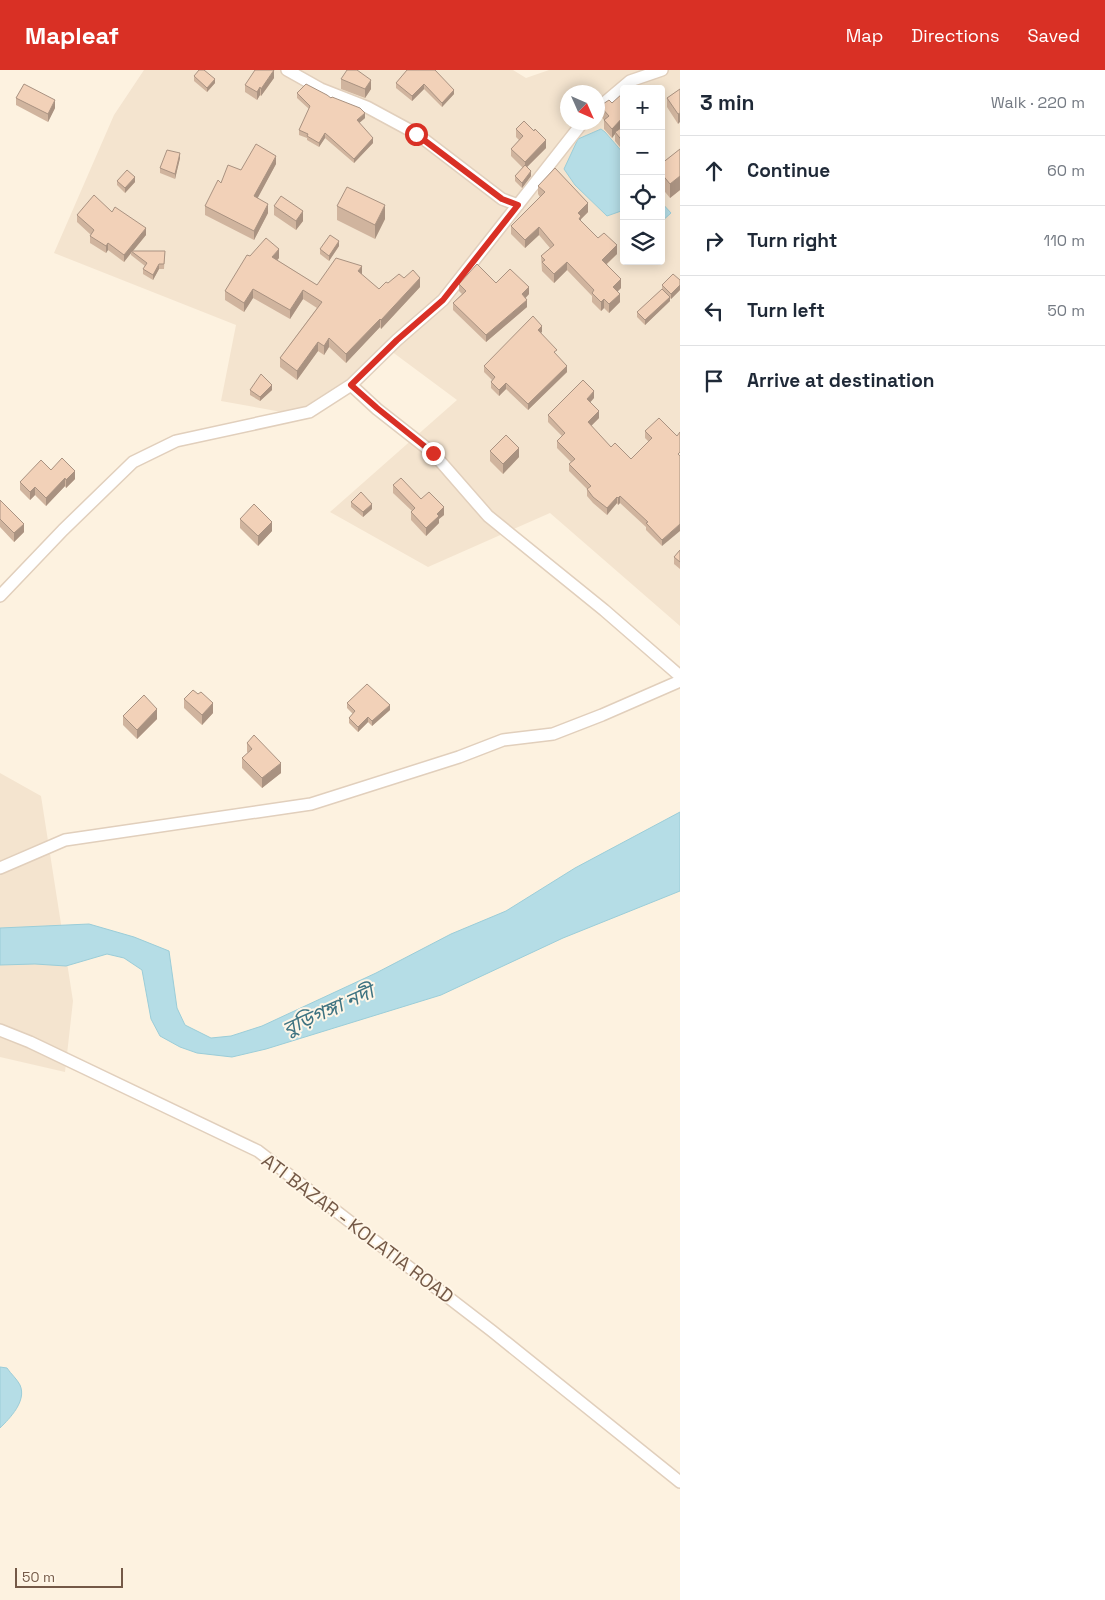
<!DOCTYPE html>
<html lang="en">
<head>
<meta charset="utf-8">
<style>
	:root { --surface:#fff; --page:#f6f6f7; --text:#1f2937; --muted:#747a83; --line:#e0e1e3; --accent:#d93025 }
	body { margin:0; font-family:"Space Grotesk","Noto Sans Bengali",sans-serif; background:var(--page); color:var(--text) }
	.controls { position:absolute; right:15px; top:15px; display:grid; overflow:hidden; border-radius:5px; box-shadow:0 2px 12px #0003 }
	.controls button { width:45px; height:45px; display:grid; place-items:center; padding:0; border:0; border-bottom:1px solid var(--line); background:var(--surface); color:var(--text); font:25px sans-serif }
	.compass { position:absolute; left:560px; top:15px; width:45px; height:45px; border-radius:50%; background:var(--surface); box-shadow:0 2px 12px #0003; rotate:135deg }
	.scale { position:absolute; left:15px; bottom:12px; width:108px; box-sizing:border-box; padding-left:5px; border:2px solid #745947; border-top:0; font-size:14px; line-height:18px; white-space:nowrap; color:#745947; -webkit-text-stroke:4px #fff6e7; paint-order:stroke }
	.stop { position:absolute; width:15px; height:15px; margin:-11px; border:4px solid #d93025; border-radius:50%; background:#fff }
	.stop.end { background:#d93025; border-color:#fff; box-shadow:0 1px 5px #0008 }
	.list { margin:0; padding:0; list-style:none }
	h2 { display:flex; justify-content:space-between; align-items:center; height:65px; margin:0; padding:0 20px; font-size:21px }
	h2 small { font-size:16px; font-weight:400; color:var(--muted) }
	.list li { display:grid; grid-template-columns:32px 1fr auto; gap:15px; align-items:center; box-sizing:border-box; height:70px; padding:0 20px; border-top:1px solid var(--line) }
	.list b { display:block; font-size:19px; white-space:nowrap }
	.list em { font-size:16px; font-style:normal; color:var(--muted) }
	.icon { flex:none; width:28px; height:28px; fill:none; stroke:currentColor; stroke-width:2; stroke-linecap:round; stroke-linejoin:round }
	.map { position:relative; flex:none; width:680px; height:1530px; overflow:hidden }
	header { display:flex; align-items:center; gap:30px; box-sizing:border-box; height:70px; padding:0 25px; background:var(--accent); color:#fff }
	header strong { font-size:24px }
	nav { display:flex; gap:28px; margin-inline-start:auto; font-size:18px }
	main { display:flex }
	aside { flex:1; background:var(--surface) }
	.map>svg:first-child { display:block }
</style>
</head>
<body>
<header>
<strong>Mapleaf</strong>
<nav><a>Map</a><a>Directions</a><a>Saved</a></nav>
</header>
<main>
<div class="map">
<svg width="680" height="1530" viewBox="0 0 680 1530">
	<rect width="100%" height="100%" fill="#fdf2e0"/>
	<!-- residential -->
	<path fill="#f4e4cf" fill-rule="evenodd" d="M 144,0 L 513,0 L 526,8 L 549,0 L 680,0 L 680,556 L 550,443 L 428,497 L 330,442 L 457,330 L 391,281 L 293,344 L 221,331 L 236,255 L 54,183 L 114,45 ZM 624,19 L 661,19 L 661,191 L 624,191 ZM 568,22 L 598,22 L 598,52 L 568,52 Z
		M 0,703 L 41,726 L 73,931 L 65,1002 L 0,987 Z"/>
	<!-- water -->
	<path fill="#b5dde6" stroke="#9bcdd8" d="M 601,59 L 605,62 L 624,84 L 624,140 L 607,146 L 575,115 L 564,99 L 578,69 Z
		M 661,132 L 671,143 L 661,152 Z
		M 680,742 L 680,821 L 563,868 L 441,925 L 266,979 L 232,987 L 197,983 L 180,977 L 160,966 L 151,949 L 142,900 L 124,888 L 107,884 L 66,896 L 35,894 L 0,895 L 0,858 L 89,854 L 134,867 L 169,881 L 177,938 L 185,955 L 211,968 L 231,966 L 262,956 L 376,903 L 451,864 L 506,841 L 575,798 Z
		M 0,1297 L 7,1298 C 11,1304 17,1309 20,1315 C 27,1331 10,1348 0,1358 Z"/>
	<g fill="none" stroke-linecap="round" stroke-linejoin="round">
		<!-- minor casing -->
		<g stroke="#e1cfbc" stroke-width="14">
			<path id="minor" d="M 287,0 L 321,19 L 367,37 L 417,64 L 502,129 L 518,135
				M 598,38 L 630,11 L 662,0
				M 351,315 L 377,339 L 433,383 L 488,446 L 604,540 L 680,606
				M 0,526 L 63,460 L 133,392 L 176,371 L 309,342 L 351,315 L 397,270 L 443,230 L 583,52
				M 0,798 L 65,770 L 311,734 L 459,687 L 503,670 L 553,664 L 602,645 L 680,611
				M 0,960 L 30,972 L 258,1081 L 492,1261 L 680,1412"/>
		</g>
		<!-- minor -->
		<use href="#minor" stroke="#fff" stroke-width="11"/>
	</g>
	<!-- wall -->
	<path fill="#d0b49e" d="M 407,0 L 454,24 L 442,37 L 424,19 L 412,31 L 396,18 L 396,13 Z
		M 194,6 L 215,13 L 207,22 L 194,11 Z
		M 274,8 L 261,26 L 260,25 L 257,30 L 245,22 L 245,15 Z
		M 341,9 L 371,19 L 365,28 L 341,19 Z
		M 680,19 L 678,54 L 667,37 L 667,28 Z
		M 297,23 L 331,28 L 365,48 L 359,53 L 373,73 L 354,93 L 325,68 L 319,77 L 307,70 L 307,68 L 299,65 L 299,60 L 309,39 L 297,28 Z
		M 16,28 L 55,38 L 48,52 L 16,35 Z
		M 600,36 L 624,55 L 622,57 L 624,56 L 624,82 L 615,71 L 615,64 L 612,68 L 604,59 L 604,50 L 600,45 Z
		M 516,59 L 546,78 L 527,97 L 531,106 L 522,118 L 515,111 L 515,106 L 523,98 L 511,86 L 511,79 L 519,70 L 516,67 Z
		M 680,79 L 680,120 L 670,128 L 661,117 L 661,94 Z
		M 180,88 L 175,109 L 160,103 L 160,98 Z
		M 276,94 L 257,128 L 268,143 L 254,170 L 205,145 L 205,136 L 221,113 L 241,100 Z
		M 117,111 L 135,112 L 125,123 L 117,115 Z
		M 538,116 L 588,142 L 581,149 L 581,151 L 598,168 L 617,184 L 607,194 L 621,218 L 617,222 L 620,232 L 609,243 L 604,238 L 601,241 L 592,232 L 592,226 L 567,200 L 554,213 L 542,201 L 541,186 L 550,178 L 539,165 L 525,178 L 511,164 L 511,156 L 540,127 L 538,124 Z
		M 274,136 L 303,151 L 296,160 L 274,145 Z
		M 337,136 L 385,149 L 375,169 L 337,150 Z
		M 112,142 L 146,165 L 133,181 L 165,181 L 164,199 L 159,199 L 153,210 L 143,204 L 143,199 L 145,196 L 131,185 L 131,183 L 124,192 L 108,180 L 106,183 L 90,173 L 90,166 L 91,165 L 77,152 L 77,145 Z
		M 339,176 L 329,191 L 320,184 L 320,179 Z
		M 250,186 L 279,188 L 277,190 L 317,215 L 362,205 L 379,219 L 388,213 L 404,208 L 420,217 L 381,259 L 380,257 L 346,293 L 329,277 L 324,285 L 318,281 L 297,310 L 280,297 L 280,288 L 317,238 L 303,229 L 290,249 L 253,228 L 244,242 L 225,230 L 225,221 Z
		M 680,210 L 680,220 L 671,229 L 670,228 L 670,231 L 645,255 L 637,247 L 637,242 L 662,219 L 662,215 Z
		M 496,213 L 529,224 L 525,228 L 527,237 L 486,272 L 453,240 L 453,233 L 462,224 L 459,221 L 459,214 Z
		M 542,262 L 541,263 L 557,286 L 567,302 L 528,340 L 506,319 L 499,326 L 491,318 L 491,312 L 492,310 L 484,302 L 484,296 Z
		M 250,320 L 272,320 L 260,331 L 250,325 Z
		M 594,328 L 590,332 L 599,348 L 591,356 L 611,377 L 631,389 L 649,372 L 645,368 L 645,361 L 677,366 L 662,476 L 646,460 L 646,457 L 620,433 L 618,435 L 617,433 L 607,445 L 593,433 L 587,426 L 587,419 L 569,401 L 569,394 L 571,392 L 557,378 L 557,371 L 562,366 L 548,352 L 548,345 Z
		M 490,381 L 519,387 L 503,404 L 490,391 Z
		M 51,400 L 75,409 L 66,418 L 65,416 L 46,436 L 35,425 L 30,430 L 20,420 L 20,412 Z
		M 393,415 L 421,429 L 444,445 L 439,449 L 439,453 L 426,466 L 411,450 L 411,442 L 412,441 L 393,423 Z
		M 0,430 L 24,462 L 14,472 L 0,457 Z
		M 351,432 L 372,439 L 363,447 L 351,437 Z
		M 240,449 L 272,461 L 258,476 L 240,458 Z
		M 680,480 L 680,499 L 674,494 L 674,487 Z
		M 184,629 L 213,643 L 202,655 L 184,638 Z
		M 347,633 L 390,640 L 372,656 L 368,652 L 358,662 L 349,653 L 349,648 L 353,644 L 347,638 Z
		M 123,646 L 157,649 L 137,669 L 123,655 Z
		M 247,673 L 281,703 L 262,718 L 242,698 L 242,688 L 248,683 L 247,682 Z"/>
	<!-- shaded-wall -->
	<path fill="#a99281" d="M 274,0 L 274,8 L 261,26 L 261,19 Z
		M 215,9 L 215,13 L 207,22 L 207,18 Z
		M 371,10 L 371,19 L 365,28 L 365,19 Z
		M 424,14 L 424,19 L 412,31 L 412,26 Z
		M 260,17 L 260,25 L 257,30 L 257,22 Z
		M 454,20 L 454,24 L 442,37 L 442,33 Z
		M 55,30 L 55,38 L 48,52 L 48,44 Z
		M 664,38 L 664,47 L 661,49 L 661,40 Z
		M 365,43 L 365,48 L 357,55 L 357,50 Z
		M 680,43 L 680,52 L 678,54 L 678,44 Z
		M 624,46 L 624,55 L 616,63 L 615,62 L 615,64 L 612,68 L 612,59 Z
		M 325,63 L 325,68 L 319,77 L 319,73 Z
		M 373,68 L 373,73 L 354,93 L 354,89 Z
		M 546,70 L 546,78 L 525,99 L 525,92 Z
		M 180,83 L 180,88 L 175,109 L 175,104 Z
		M 276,86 L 276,94 L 254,135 L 254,126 Z
		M 531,101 L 531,106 L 522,118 L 522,113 Z
		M 680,106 L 680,120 L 670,128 L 670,114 Z
		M 135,107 L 135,112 L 125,123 L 125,118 Z
		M 588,133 L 588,142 L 581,149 L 581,155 L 579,158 L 578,143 Z
		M 268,134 L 268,143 L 254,170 L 254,161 Z
		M 385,135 L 385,149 L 375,169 L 375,155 Z
		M 303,141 L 303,151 L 296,160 L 296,151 Z
		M 539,157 L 539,165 L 525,178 L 525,170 Z
		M 146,158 L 146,165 L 132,182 L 131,181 L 131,183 L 124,192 L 124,185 Z
		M 339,171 L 339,176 L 329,191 L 329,186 Z
		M 108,173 L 108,180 L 106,183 L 106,176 Z
		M 617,175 L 617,184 L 602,198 L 602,190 Z
		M 279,179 L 279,188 L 272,196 L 272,187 Z
		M 567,192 L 567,200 L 554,213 L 554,204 Z
		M 159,194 L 159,199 L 153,210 L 153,205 Z
		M 362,196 L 362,205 L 358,201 Z
		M 420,208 L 420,217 L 381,259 L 381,250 Z
		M 621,209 L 621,218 L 613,226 L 613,217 Z
		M 680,215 L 680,220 L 671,229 L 671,224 Z
		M 529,217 L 529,224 L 522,232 L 522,224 Z
		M 253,219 L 253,228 L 244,242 L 244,233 Z
		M 303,220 L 303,229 L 290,249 L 290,240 Z
		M 620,224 L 620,232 L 609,243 L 609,234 Z
		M 670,227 L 670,231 L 645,255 L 645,250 Z
		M 604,229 L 604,238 L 601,241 L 601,232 Z
		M 527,230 L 527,237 L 486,272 L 486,265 Z
		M 380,249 L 380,257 L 346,293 L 346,284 Z
		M 542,256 L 542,262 L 538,266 L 538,260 Z
		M 329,268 L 329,277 L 324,285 L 324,276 Z
		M 318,272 L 318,281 L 297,310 L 297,301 Z
		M 567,296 L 567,302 L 528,340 L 528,334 Z
		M 506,313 L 506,319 L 499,326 L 499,320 Z
		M 272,315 L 272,320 L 260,331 L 260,327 Z
		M 594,321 L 594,328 L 587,336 L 587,329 Z
		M 599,341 L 599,348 L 588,359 L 588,352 Z
		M 519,378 L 519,387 L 503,404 L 503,394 Z
		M 75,401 L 75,409 L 66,418 L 66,410 Z
		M 65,408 L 65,416 L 46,436 L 46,428 Z
		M 35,417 L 35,425 L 30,430 L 30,422 Z
		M 620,426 L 620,433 L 618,435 L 618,428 Z
		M 617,427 L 617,433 L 607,445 L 607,438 Z
		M 372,434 L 372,439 L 363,447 L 363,442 Z
		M 444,437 L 444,445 L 439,449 L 439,453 L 426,466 L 426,458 L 437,444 Z
		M 272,452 L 272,461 L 258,476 L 258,466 Z
		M 24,454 L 24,462 L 14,472 L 14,463 Z
		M 680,454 L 680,461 L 662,476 L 662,470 Z
		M 213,633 L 213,643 L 202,655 L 202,645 Z
		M 390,635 L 390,640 L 372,656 L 372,651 Z
		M 157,639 L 157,649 L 137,669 L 137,660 Z
		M 368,647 L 368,652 L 358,662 L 358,657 Z
		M 281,693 L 281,703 L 262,718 L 262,708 Z"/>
	<!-- building -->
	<path fill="#f2d1b8" stroke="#a99281" d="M 199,0 L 204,0 L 215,9 L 207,18 L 194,6 Z
		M 255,0 L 274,0 L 261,19 L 260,17 L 257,22 L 245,15 Z
		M 347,0 L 357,0 L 371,10 L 365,19 L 341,9 Z
		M 407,0 L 435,0 L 454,20 L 442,33 L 424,14 L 412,26 L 396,13 Z
		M 24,14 L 55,30 L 48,44 L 16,28 Z
		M 306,14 L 327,25 L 331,28 L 332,27 L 360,38 L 365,43 L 357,50 L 373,68 L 354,89 L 325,63 L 319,73 L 307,66 L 308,64 L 299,60 L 310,36 L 297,23 Z
		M 680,19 L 680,43 L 678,44 L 667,28 Z
		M 623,23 L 624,24 L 624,46 L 612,59 L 604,50 L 609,46 L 600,36 L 609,30 L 612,33 Z
		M 524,51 L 534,61 L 535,59 L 546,70 L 525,92 L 511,79 L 523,66 L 516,59 Z
		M 624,56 L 624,73 L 615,62 Z
		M 256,74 L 276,86 L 254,126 L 268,134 L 254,161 L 205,136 L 218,110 L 221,113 L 228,95 L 241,100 Z
		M 680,79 L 680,106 L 670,114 L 661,103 L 661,94 Z
		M 167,80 L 180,83 L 175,104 L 160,98 Z
		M 525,95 L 531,101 L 522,113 L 515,106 Z
		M 555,98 L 588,133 L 578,143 L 581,146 L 579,149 L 598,168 L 604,163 L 617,175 L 602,190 L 621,209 L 613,217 L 620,224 L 609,234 L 604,229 L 601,232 L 592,223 L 594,220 L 567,192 L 554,204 L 542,192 L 545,190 L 541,186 L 554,175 L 539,157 L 525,170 L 511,156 L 545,122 L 538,116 Z
		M 127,100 L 135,107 L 125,118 L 117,111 Z
		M 347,117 L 385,135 L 375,155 L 337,136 Z
		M 94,125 L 112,142 L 115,137 L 146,158 L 124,185 L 108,173 L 106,176 L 90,166 L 94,160 L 77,145 Z
		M 281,126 L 303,141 L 296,151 L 274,136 Z
		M 330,165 L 339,171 L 329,186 L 320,179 Z
		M 266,168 L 279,179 L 272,187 L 317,215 L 336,188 L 362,196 L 358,201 L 379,219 L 386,212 L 388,213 L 399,204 L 404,208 L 413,200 L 420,208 L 381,250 L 380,249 L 346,284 L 329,268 L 324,276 L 318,272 L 297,301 L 280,288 L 322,232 L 303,220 L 290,240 L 253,219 L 244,233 L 225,221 L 247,185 L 250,186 Z
		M 131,181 L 165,181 L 164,194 L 159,194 L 153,205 L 143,199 L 147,193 Z
		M 477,194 L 496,213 L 510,199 L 529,217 L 522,224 L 527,230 L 486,265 L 453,233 L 466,221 L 459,214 Z
		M 673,204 L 680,210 L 680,215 L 671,224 L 662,215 Z
		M 662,219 L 670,227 L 645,250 L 637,242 Z
		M 533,246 L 542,256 L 538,260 L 557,280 L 554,282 L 567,296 L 528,334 L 506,313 L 499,320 L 491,312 L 495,307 L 484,296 Z
		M 261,304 L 272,315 L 260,327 L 250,320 Z
		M 583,310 L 594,321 L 587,329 L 599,341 L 588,352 L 611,377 L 615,373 L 631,389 L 652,368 L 645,361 L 659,348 L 677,366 L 680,362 L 680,382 L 678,384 L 680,386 L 680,454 L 662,470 L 646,453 L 648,452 L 620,426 L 618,428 L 617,427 L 607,438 L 593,427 L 587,419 L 591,416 L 569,394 L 575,389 L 557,371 L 565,363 L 548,345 Z
		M 506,365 L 519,378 L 503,394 L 490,381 Z
		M 62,388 L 75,401 L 66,410 L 65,408 L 46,428 L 35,417 L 30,422 L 20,412 L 41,390 L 51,400 Z
		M 401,408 L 421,429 L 429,422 L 444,437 L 437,444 L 439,446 L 426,458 L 411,442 L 415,438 L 393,415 Z
		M 361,422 L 372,434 L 363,442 L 351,432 Z
		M 0,430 L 24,454 L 14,463 L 0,449 Z
		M 254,434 L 272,452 L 258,466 L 240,449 Z
		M 680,480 L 680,492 L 674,487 Z
		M 367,614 L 390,635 L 372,651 L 368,647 L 358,657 L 349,648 L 355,641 L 347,633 Z
		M 193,620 L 198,624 L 201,622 L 213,633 L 202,645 L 184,629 Z
		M 144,625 L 157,639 L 137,660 L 123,646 Z
		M 254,665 L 281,693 L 262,708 L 242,688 L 252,679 L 247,673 Z"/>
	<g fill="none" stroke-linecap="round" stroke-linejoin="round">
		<!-- route -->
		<path stroke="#d93025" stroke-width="6" d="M 416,64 L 502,129 L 518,135 L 443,230 L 397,270 L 351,315 L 377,338 L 433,383"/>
	</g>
	<g text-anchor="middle" stroke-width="4" stroke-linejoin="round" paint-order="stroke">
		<!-- street labels -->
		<g font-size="19" fill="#745947" stroke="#fff6e7">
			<text transform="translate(358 1158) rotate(37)" y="7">ATI BAZAR - KOLATIA ROAD</text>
		</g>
		<!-- water labels -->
		<g font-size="20" font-style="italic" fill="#3e7381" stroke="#fff6e7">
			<text transform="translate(328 940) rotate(-24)" y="7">বুড়িগঙ্গা নদী</text>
		</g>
	</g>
</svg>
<div class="controls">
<button>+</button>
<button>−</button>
<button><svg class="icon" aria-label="locate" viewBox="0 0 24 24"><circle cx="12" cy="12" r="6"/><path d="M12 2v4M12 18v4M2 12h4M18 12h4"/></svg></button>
<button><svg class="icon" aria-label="layers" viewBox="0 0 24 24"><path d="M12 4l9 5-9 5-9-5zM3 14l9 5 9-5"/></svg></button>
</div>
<svg class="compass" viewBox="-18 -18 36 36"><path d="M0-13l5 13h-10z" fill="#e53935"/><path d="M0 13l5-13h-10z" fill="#747a83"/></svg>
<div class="scale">50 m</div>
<div class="stop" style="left:416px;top:64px"></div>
<div class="stop end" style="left:433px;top:383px"></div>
</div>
<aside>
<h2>3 min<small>Walk · 220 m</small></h2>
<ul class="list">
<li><svg class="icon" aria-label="ahead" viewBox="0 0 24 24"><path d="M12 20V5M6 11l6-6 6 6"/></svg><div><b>Continue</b></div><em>60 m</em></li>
<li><svg class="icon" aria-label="right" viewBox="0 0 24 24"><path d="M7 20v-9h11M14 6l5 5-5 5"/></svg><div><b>Turn right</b></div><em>110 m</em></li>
<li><svg class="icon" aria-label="left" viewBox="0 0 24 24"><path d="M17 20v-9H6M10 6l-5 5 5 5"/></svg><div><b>Turn left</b></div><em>50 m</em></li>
<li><svg class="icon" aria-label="arrive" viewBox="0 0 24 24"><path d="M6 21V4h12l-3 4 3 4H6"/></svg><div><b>Arrive at destination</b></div></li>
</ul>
</aside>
</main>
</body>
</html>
